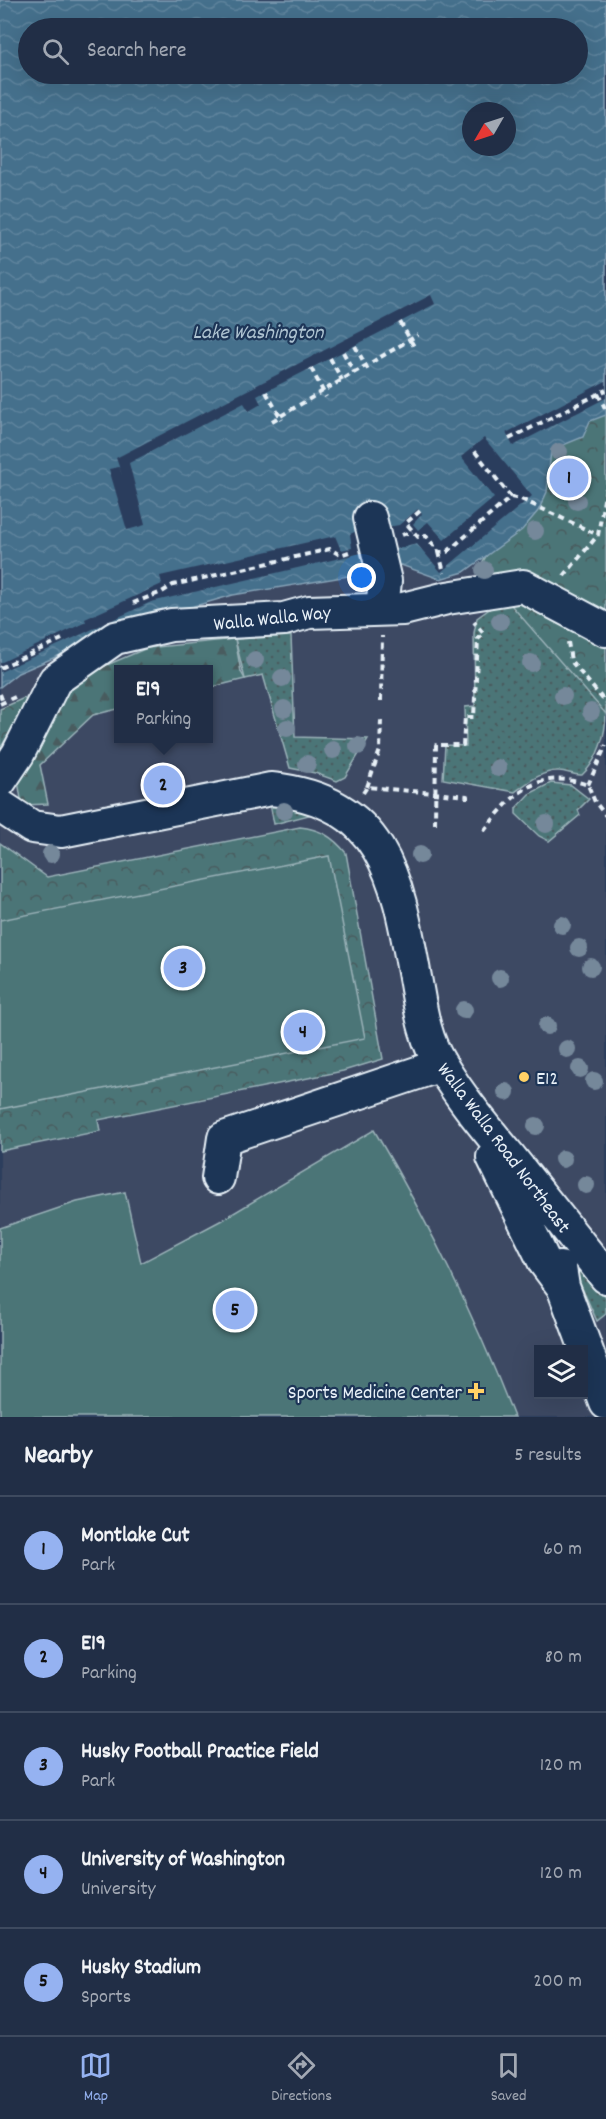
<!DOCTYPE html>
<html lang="en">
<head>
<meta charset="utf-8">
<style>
	:root { --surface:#212e46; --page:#2d3a51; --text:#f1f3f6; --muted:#a2a8b3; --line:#3e4a5f; --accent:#95b2f1 }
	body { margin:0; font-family:Dekko,sans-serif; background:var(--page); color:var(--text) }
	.controls { position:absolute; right:18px; bottom:18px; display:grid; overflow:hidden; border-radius:0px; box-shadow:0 6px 24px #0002 }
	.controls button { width:54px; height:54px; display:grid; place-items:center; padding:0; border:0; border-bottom:2px solid var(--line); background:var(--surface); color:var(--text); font:30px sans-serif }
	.compass { position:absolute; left:462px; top:102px; width:54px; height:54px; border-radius:50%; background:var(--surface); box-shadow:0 6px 24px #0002; rotate:231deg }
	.you { position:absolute; left:362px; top:578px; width:21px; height:21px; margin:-15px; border:4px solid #fff; border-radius:50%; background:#1a73e8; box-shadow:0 0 0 9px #1a73e833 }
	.badge { display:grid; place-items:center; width:39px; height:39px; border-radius:50%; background:var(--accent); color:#111; font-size:20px; font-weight:700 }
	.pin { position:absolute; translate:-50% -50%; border:3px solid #fff; box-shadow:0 2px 6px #0006 }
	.popup { position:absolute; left:114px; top:665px; width:99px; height:78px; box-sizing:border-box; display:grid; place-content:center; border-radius:0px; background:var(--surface); filter:drop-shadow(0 2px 4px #0005); font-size:20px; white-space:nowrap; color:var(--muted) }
	.popup b { font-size:22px; color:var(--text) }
	.popup::after { content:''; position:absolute; left:50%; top:100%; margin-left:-12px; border:12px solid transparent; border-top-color:var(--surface) }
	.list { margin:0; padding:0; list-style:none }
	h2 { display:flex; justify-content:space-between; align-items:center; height:78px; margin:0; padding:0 24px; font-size:26px }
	h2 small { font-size:20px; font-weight:400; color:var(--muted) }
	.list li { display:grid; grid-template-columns:39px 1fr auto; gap:18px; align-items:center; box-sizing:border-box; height:108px; padding:0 24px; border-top:2px solid var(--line) }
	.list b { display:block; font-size:22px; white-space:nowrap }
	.list p { margin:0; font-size:20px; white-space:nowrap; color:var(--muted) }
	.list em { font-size:20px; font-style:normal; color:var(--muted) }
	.icon { flex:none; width:33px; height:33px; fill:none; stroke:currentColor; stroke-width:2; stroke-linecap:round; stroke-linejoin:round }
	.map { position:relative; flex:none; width:606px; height:1417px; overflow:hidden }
	.search { position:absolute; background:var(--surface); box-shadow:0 6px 24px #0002; left:18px; right:18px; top:18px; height:66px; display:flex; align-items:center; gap:15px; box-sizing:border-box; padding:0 21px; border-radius:33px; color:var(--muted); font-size:22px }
	.sheet { height:618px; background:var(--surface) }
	nav { display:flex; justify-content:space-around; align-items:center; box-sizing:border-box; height:84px; border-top:2px solid var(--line); background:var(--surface); font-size:16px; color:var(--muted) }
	nav a { display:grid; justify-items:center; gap:3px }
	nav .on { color:var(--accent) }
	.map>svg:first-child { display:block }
</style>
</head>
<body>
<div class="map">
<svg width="606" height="1417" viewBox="0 0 606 1417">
	<defs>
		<pattern id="grass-dots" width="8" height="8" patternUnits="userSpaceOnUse" patternTransform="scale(1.5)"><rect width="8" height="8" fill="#4c7477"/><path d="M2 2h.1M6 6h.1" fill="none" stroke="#495c5e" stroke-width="1.8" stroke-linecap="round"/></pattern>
		<pattern id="forest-firs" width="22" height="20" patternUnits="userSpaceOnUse" patternTransform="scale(1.5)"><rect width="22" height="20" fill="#4c7477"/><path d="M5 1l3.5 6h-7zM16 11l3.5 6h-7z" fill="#495c5e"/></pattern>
		<pattern id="park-crowns" width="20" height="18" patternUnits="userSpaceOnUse" patternTransform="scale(1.5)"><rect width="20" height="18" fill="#4c7477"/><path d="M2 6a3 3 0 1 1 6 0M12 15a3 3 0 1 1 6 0" fill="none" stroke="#495c5e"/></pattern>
		<pattern id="water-waves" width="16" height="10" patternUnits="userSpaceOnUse" patternTransform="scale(1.5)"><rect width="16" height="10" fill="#446f8c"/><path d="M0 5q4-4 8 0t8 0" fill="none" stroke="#5f849d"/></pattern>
	</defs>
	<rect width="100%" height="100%" fill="#2c3e5d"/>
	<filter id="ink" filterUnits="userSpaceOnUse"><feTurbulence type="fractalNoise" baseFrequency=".0167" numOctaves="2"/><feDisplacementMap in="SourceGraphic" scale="12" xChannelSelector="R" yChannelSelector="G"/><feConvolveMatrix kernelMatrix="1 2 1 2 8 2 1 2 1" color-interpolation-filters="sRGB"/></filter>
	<g filter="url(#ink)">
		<!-- built -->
		<path fill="#3d4864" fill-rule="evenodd" d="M 478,562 L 479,568 L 606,714 L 606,1417 L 0,1417 L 0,687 L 18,673 L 171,608 L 188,608 L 233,595 L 367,573 L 401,565 L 440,579 L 448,578 ZM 118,670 L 208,670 L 208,738 L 118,738 ZM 538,1350 L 584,1350 L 584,1394 L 538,1394 Z"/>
		<!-- grass -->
		<path fill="url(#grass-dots)" stroke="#9ab2b8" stroke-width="1.5" d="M 518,602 L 606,713 C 606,734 598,760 582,775 C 574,776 567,771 559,771 C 543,770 527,783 515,792 L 443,779 L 445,745 L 466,746 L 465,707 L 475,706 L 474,633 L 477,618 L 498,603 Z
			M 291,636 L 295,737 L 368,739 L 345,777 L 337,781 L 315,773 L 290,768 L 263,675 L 245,679 L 235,639 Z
			M 551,783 L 571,785 L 589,799 L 578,810 L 580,815 L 549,841 L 539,836 L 516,814 L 516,808 L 529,794 Z
			M 270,804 L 310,810 L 309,815 L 274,824 Z
			M 574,1261 L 580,1264 L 606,1297 L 606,1314 L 597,1321 L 572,1266 Z"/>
		<!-- forest -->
		<path fill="url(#forest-firs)" stroke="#9ab2b8" stroke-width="1.5" d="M 235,639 L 241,672 L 245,679 L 208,688 L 208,670 L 118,670 L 118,709 L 93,715 L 40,765 L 48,804 L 22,805 L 18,781 L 58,693 L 81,676 L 147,648 Z"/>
		<!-- park -->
		<path fill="url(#park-crowns)" stroke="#9ab2b8" stroke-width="1.5" d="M 588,386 L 606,389 L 606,714 L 479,568 Z
			M 33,694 L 0,749 L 0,709 Z
			M 300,827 C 320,829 333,837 346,853 L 383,1059 L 343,1071 L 98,1120 L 100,1131 L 0,1151 L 0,843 L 47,877 Z"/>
		<!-- pitch -->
		<path fill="#4c7477" stroke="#9ab2b8" stroke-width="1.5" d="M 329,856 L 365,1038 L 0,1109 L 0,920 Z
			M 374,1130 C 429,1223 475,1317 514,1417 L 0,1417 L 0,1228 L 77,1202 L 125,1192 L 141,1263 L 222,1220 Z"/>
		<!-- water -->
		<path fill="url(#water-waves)" stroke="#86a3b7" stroke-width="1.5" fill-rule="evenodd" d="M 0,0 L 606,0 L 606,415 L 590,421 L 583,437 L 551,450 L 547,492 L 538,511 L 522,530 L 464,572 L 440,579 L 401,565 L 367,573 L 233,595 L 188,608 L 171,608 L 18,673 L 0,687 ZM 28,28 L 578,28 L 578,74 L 28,74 ZM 471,111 L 507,111 L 507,147 L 471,147 Z"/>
		<!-- pier -->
		<path fill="#2c3e5d" d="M 431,295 L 435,304 L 257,396 L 261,404 L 249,411 L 244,403 L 129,463 L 145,525 L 127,530 L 109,469 L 119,467 L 123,478 L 116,458 Z
			M 606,381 L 606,398 L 513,446 L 506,433 Z
			M 484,438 L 532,496 L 441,572 L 417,544 L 387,551 L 388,527 L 399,525 L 418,509 L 422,514 L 413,524 L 418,530 L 428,522 L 444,540 L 494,498 L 461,457 Z
			M 357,531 L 370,551 L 151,602 L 0,672 L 0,663 L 86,622 L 85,619 L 162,584 L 160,576 L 335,536 L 341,550 L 352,548 L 350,534 Z"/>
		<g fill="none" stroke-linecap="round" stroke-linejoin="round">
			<!-- minor casing -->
			<g stroke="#e8f1f8" stroke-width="36">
				<path id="minor" d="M 370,518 L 385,581 L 382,608
					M 0,781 L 18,754 L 55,680 L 115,638 L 171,625 L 284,619 L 309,612 L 403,609 L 447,598 L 523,586 L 606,630
					M 0,806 L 32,827 L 61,831 L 271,789 C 389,801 398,885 416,983 C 421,1012 425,1040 441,1065 C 461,1098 485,1127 509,1156 C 541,1196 574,1237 606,1277
					M 493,1157 L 545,1263 L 563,1287
					M 218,1178 L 224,1138 L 441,1065
					M 560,1268 L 563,1287 L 606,1403"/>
			</g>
			<!-- path -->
			<path stroke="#e8f1f8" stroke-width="4" stroke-dasharray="6 4.5" stroke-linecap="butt" d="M 400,322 L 415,348
				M 355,346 L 370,373
				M 343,352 L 354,372
				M 330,358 L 342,380
				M 311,368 L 326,397
				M 266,392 L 282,420
				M 598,394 L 606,410
				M 272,421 L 418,335
				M 509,439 L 606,390
				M 511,497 L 521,499 L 598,535
				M 420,511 L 406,523 L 418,537 L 426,536 L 439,552 L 447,552 L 511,497 L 472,448
				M 402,535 L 412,531
				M 439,552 L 444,573
				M 564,576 L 598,535 L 606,488
				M 133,603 L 162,592 L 173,585 L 330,549 L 340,555 L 349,552
				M 568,642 L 571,661 L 606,703
				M 0,668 L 62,639
				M 0,694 L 3,702
				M 381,701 L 382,636
				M 0,704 L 15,697
				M 588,785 L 606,745
				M 367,787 L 380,750 L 381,720
				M 363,793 L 367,787 L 467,796 L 467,799
				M 435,824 L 436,745 L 463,745 L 465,717 L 474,717 L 478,639 L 484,634 L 474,622
				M 484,831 C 514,792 538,768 588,785 L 595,802 L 606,816"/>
			<!-- minor -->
			<use href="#minor" stroke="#1d3557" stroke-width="32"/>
		</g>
		<!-- trees -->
		<g fill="#75889a">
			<circle cx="559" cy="452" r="9"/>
			<circle cx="559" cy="487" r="9"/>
			<circle cx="577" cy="501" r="9"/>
			<circle cx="535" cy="531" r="9"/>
			<circle cx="484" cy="570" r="9"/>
			<circle cx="500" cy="621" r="9"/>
			<circle cx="255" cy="660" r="9"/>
			<circle cx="531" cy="663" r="9"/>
			<circle cx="282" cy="678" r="9"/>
			<circle cx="563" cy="696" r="9"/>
			<circle cx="284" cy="709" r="9"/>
			<circle cx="591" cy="712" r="9"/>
			<circle cx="287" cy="728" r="9"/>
			<circle cx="358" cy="746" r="9"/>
			<circle cx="333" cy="750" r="9"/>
			<circle cx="307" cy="764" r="9"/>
			<circle cx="498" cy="768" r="9"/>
			<circle cx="284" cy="811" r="9"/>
			<circle cx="546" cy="824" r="9"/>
			<circle cx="51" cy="854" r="9"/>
			<circle cx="420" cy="855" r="9"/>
			<circle cx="562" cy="925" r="9"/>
			<circle cx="579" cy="948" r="9"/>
			<circle cx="591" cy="967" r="9"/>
			<circle cx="500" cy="978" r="9"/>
			<circle cx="464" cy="1010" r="9"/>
			<circle cx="547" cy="1026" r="9"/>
			<circle cx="567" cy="1049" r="9"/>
			<circle cx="580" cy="1069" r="9"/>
			<circle cx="594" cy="1081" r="9"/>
			<circle cx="506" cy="1092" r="9"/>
			<circle cx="536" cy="1126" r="9"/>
			<circle cx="563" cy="1159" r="9"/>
			<circle cx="586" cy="1185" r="9"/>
		</g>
	</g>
	<!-- markers -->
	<g fill="#ffd166" stroke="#1d3557" stroke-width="2">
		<circle cx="524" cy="1077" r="6"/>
		<path d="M473 1382h6v6h6v6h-6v6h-6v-6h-6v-6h6z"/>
	</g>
	<g text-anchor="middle" stroke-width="4.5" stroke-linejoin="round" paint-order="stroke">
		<!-- street labels -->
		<g font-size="20" fill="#e8f1f8" stroke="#1d3557">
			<text transform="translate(272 617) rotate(-6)" y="7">Walla Walla Way</text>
			<text transform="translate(505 1147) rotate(53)" y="7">Walla Walla Road Northeast</text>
		</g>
		<!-- poi labels -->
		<g font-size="20" fill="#e8f1f8" stroke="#1d3557" text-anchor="start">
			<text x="536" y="1084">E12</text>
			<text x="462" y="1398" text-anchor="end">Sports Medicine Center</text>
		</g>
		<!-- water labels -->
		<g font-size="21" font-style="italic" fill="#afc4d2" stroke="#1d3557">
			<text x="258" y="338">Lake Washington</text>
		</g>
	</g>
</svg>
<div class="controls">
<button><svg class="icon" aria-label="layers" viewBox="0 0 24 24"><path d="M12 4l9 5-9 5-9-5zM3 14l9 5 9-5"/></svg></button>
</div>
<svg class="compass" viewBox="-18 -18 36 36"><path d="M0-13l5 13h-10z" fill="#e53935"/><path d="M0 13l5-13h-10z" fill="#a2a8b3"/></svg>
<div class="you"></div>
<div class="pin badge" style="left:569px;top:478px">1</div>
<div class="pin badge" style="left:163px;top:785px">2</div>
<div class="popup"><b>E19</b>Parking</div>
<div class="pin badge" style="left:183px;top:968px">3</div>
<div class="pin badge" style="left:303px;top:1032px">4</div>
<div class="pin badge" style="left:235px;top:1310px">5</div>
<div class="search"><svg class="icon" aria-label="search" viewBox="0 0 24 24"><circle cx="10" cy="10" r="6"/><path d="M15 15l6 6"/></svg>Search here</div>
</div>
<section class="sheet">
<h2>Nearby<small>5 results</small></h2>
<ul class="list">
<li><span class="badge">1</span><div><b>Montlake Cut</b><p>Park</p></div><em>60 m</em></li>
<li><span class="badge">2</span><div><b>E19</b><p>Parking</p></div><em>80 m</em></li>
<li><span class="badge">3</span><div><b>Husky Football Practice Field</b><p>Park</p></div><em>120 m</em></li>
<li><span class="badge">4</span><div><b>University of Washington</b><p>University</p></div><em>120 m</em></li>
<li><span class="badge">5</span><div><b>Husky Stadium</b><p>Sports</p></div><em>200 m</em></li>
</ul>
</section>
<nav>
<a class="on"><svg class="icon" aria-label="map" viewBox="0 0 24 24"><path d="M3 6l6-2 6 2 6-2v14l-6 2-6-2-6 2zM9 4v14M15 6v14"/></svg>Map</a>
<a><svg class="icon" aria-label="directions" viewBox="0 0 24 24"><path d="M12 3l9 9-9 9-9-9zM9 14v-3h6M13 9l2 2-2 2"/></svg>Directions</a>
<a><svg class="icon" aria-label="saved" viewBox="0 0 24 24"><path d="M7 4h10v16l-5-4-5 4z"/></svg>Saved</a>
</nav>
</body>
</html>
